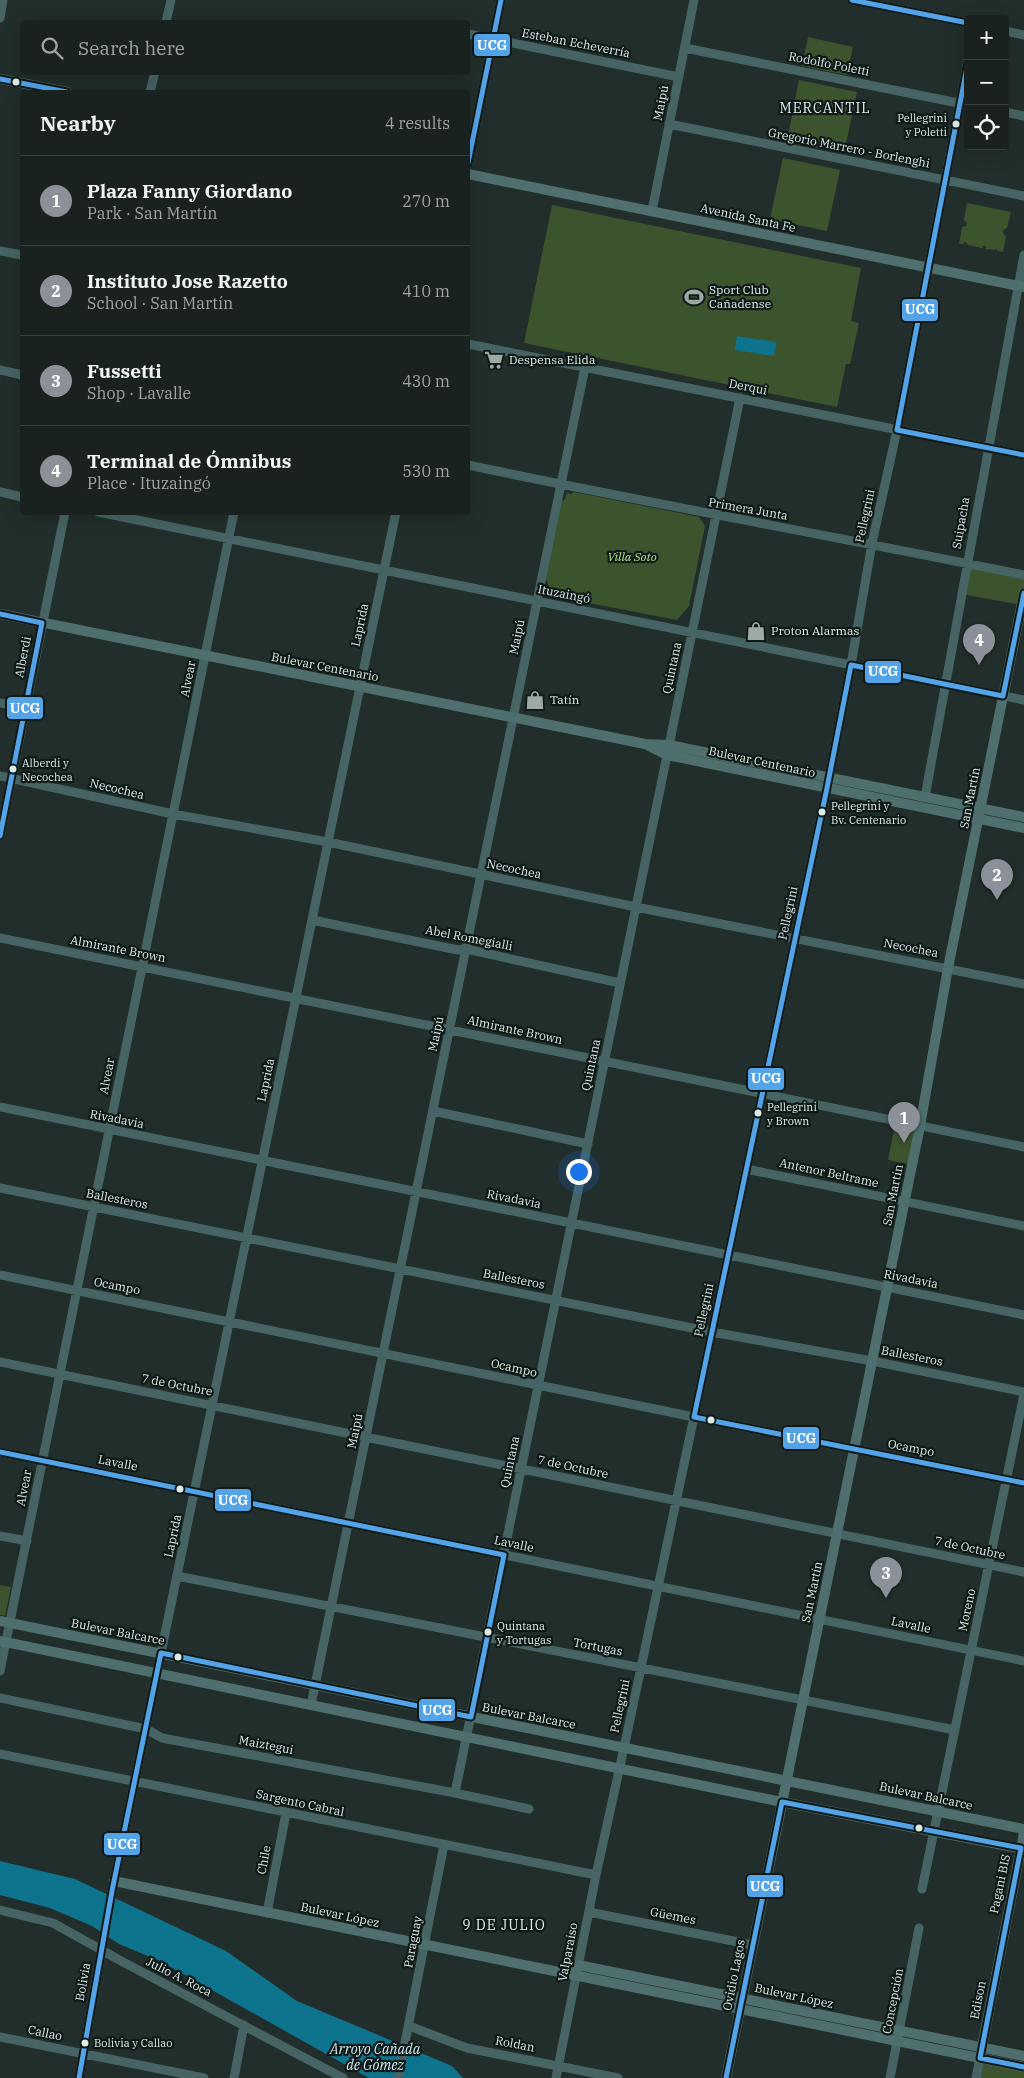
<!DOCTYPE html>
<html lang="en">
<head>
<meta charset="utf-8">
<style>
	:root { --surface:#1a2220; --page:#272f2d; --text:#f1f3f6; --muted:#9fa4a5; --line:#383f3e; --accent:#8c9099 }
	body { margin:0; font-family:"IBM Plex Serif",serif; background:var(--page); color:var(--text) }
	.controls { position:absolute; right:15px; top:15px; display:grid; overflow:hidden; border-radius:5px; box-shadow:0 5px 20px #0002 }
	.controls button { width:45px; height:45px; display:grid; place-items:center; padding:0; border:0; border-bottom:1px solid var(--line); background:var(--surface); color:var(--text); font:25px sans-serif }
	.you { position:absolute; left:578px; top:1171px; width:18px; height:18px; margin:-12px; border:4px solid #fff; border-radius:50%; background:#1a73e8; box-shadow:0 0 0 8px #1a73e833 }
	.badge { display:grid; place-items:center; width:32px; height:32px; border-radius:50%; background:var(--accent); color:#fff; font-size:16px; font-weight:700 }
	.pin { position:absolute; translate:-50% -41px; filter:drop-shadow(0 1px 2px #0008) }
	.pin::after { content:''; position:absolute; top:26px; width:18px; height:15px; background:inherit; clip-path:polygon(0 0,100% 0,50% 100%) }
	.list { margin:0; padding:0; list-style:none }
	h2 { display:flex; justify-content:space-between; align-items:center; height:65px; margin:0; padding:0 20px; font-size:21px }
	h2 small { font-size:16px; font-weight:400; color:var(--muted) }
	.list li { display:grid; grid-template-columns:32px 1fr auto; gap:15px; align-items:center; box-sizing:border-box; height:90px; padding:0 20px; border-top:1px solid var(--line) }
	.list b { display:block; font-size:19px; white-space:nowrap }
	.list p { margin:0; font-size:16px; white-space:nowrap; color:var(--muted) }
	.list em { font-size:16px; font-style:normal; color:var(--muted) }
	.icon { flex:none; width:28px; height:28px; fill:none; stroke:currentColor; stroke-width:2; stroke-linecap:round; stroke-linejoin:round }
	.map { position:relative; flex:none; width:1024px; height:2078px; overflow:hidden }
	.search { position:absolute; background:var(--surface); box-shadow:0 5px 20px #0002; left:20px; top:20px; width:450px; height:55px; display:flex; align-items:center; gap:12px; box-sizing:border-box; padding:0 18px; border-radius:5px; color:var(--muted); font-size:19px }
	.panel { position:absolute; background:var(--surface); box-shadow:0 5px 20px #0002; left:20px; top:90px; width:450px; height:425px; border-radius:5px }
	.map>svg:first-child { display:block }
</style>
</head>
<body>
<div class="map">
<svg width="1024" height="2078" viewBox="0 0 1024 2078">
	<rect width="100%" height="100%" fill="#222e2b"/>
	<!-- green -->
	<path fill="#3b542e" d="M 808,37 L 853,47 L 847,75 L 802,66 Z
		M 799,80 L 857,92 L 844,153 L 787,141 Z
		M 783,158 L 840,170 L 827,231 L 770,219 Z
		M 967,203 L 1011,212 L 1007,228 L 1003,230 L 1003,233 L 1006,236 L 1003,252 L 997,251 L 996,248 L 995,250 L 985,249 L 986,246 L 983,246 L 982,248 L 967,245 L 967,243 L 964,242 L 964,244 L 959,244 L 962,227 L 966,226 L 967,223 L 964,220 Z
		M 552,205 L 861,268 L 851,321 L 859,323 L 850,364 L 846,364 L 837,407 L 524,343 Z
		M 574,492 L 699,517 L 705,526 L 689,606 L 677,620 L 553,596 L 546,579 L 562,502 L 565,499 L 567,493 L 571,494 Z
		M 966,563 L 1024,575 L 1024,593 L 1022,605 L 961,594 Z
		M 896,1120 L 920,1126 L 912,1165 L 888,1160 Z
		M 0,1585 L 11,1587 L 5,1616 L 0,1615 Z
		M 980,2058 L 1024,2067 L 1024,2078 L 976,2078 Z"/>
	<!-- water -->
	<path fill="#0e748d" d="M 737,336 L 776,342 L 774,356 L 735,350 Z
		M 0,1861 L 75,1879 L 226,1951 L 297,2001 L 452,2066 L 463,2078 L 369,2078 L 160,1961 L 119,1944 L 92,1926 L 50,1908 L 0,1895 Z"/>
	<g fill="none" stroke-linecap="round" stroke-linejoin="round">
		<!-- minor -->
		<path stroke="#476464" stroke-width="9" d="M 852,0 L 968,23
			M 0,18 L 3,0
			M 166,22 L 171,0
			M 1005,31 L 1024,35
			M 468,34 L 679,77
			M 685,48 L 968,105
			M 150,92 L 155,72
			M 1005,112 L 1024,116
			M 669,124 L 1024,196
			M 468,163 L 501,0
			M 652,211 L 694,0
			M 0,251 L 22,255
			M 468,344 L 1024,455
			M 0,370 L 22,375
			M 468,465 C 653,504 839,537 1024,575
			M 0,492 L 22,497
			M 98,512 L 1024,700
			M 0,703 L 25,708
			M 0,776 L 173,814 L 328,842 L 636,907 L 1024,984
			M 925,797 L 1024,255
			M 0,836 L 65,512
			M 312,920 L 458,950 L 466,949 L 620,983
			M 0,938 L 1024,1147
			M 0,1107 L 1024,1315
			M 433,1111 L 588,1144
			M 746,1169 L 1024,1226
			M 0,1188 L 712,1332 L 872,1361 L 1024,1392
			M 0,1275 L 694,1417 L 1024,1483
			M 0,1362 L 1024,1572
			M 0,1452 L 1024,1661
			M 0,1536 L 27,1541
			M 177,1576 L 955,1730
			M 0,1671 L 234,512
			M 0,1698 L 146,1729 L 162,1738 L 455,1793 L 529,1809
			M 311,1705 L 585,367
			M 0,1754 L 596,1875
			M 455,1793 L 740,398
			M 922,1889 L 1024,1394
			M 0,1910 L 53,1923 L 123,1962 L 343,2078
			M 589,1912 L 753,1945
			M 267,1913 L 286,1813
			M 409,2026 L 467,2048 L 618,2078
			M 0,2037 L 204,2078
			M 79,2078 L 112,1891 L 396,512
			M 234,2078 L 244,2025
			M 398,2078 L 444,1845
			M 556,2078 L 596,1875 L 624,1748 L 827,788 L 851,665 L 872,543 L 897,430 L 968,61
			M 890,2078 L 919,1928
			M 976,2078 L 980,2058"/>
		<!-- major -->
		<path stroke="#4e6f6e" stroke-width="10" d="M 0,79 L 67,92
			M 468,174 L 1024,287
			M 0,614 L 645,744 L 669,745 L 1024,817
			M 647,745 L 667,755 L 1024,828
			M 0,1621 L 1024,1829
			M 0,1641 L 782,1802 L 1024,1849
			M 114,1881 L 1024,2067
			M 561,1973 L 578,1965 L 1024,2056
			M 981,2052 L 1024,1833
			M 726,2078 L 920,1126 L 948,968 L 1024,593"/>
		<!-- bus-1 casing -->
		<g stroke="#0f1917" stroke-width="9">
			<path id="bus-1" d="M 852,0 L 968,23
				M 968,62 L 897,430 L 1024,455
				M 0,79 L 67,92
				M 468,163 L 501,0
				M 1024,593 L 1003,696 L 851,665 L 827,788 L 694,1417 L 1024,1483
				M 0,614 L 42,623 L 0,836
				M 0,1452 L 504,1555 L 471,1717 L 161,1653 L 112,1891 L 79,2078
				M 726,2078 L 782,1802 L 1021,1848 L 980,2058 L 1024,2067"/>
		</g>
		<!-- bus-1 -->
		<use href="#bus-1" stroke="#53a3e8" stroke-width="5"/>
	</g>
	<!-- icons -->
	<defs>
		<g id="stadium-bare" transform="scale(1.5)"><path d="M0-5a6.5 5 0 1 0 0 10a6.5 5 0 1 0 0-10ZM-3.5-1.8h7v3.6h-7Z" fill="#9ca9a5" stroke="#0f1917" stroke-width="2.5" paint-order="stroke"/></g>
		<g id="supermarket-bare" transform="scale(1.5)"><path d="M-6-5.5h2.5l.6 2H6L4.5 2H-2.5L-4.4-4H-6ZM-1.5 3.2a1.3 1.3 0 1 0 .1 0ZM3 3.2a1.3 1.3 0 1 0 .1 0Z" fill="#9ca9a5" stroke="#0f1917" stroke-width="2.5" paint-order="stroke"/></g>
		<g id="shop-bare" transform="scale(1.5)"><path d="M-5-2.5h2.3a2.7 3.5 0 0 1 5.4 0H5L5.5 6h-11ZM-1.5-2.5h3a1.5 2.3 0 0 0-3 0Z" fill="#9ca9a5" stroke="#0f1917" stroke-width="2.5" paint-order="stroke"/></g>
	</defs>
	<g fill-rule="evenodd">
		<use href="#stadium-bare" x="694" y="297"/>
		<use href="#supermarket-bare" x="494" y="360"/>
		<use href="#shop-bare" x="756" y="631"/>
		<use href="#shop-bare" x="535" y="700"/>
	</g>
	<!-- markers -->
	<g fill="#ddebe7" stroke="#0f1917" stroke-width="2">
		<circle cx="16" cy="82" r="4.5"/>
		<circle cx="956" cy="124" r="4.5"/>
		<circle cx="13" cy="769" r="4.5"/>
		<circle cx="822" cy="812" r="4.5"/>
		<circle cx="758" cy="1113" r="4.5"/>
		<circle cx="711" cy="1420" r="4.5"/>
		<circle cx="180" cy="1489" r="4.5"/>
		<circle cx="488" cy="1632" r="4.5"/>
		<circle cx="178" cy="1657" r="4.5"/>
		<circle cx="919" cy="1828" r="4.5"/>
		<circle cx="85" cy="2043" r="4.5"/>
	</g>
	<g text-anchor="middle" stroke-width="4.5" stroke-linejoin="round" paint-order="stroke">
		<!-- bus labels -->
		<g font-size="11" fill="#ddebe7" stroke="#0f1917" text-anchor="start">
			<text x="947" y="122" text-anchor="end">Pellegrini<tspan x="947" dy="14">y Poletti</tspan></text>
			<text x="22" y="767">Alberdi y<tspan x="22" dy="14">Necochea</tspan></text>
			<text x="831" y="810">Pellegrini y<tspan x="831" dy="14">Bv. Centenario</tspan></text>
			<text x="767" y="1111">Pellegrini<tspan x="767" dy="14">y Brown</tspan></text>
			<text x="497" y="1630">Quintana<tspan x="497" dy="14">y Tortugas</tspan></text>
			<text x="94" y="2047">Bolivia y Callao</text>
		</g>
		<!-- street labels -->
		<g font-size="12" fill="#ddebe7" stroke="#0f1917">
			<text transform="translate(576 43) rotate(11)" y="4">Esteban Echeverría</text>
			<text transform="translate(829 64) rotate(11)" y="4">Rodolfo Poletti</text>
			<text transform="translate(661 103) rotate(-79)" y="4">Maipú</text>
			<text transform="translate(849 148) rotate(11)" y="4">Gregorio Marrero - Borlenghi</text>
			<text transform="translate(748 218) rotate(12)" y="4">Avenida Santa Fe</text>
			<text transform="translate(748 387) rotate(11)" y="4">Derqui</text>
			<text transform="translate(748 509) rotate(10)" y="4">Primera Junta</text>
			<text transform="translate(865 516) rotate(-78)" y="4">Pellegrini</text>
			<text transform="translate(961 523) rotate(-80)" y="4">Suipacha</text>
			<text transform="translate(564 594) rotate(11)" y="4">Ituzaingó</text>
			<text transform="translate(360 625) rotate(-78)" y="4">Laprida</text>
			<text transform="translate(517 637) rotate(-78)" y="4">Maipú</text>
			<text transform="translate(23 657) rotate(-79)" y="4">Alberdi</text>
			<text transform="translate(325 667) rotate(11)" y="4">Bulevar Centenario</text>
			<text transform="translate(672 668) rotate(-78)" y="4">Quintana</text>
			<text transform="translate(188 679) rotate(-79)" y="4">Alvear</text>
			<text transform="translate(762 762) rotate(12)" y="4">Bulevar Centenario</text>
			<text transform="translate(117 789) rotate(13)" y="4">Necochea</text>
			<text transform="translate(970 798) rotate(-79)" y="4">San Martín</text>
			<text transform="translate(514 869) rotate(12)" y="4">Necochea</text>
			<text transform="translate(788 913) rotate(-78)" y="4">Pellegrini</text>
			<text transform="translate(469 938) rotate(11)" y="4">Abel Romegialli</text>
			<text transform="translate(911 948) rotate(11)" y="4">Necochea</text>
			<text transform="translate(118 949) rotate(11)" y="4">Almirante Brown</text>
			<text transform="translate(515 1030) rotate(12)" y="4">Almirante Brown</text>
			<text transform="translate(436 1034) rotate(-78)" y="4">Maipú</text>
			<text transform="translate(591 1065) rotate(-78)" y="4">Quintana</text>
			<text transform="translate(107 1076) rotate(-79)" y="4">Alvear</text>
			<text transform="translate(266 1080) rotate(-78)" y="4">Laprida</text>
			<text transform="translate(117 1119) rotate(11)" y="4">Rivadavia</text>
			<text transform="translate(829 1173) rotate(12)" y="4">Antenor Beltrame</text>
			<text transform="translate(893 1195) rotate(-79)" y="4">San Martín</text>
			<text transform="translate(117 1199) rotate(11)" y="4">Ballesteros</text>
			<text transform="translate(514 1199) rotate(11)" y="4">Rivadavia</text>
			<text transform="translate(514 1279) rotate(11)" y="4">Ballesteros</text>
			<text transform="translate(911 1279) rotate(11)" y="4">Rivadavia</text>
			<text transform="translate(117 1286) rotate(11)" y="4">Ocampo</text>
			<text transform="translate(704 1310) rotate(-78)" y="4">Pellegrini</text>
			<text transform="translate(912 1356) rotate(11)" y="4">Ballesteros</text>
			<text transform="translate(514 1368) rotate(12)" y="4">Ocampo</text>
			<text transform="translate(177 1385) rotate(11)" y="4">7 de Octubre</text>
			<text transform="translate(355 1431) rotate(-78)" y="4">Maipú</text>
			<text transform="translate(911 1448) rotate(11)" y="4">Ocampo</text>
			<text transform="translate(510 1462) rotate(-78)" y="4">Quintana</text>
			<text transform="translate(118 1463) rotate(11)" y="4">Lavalle</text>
			<text transform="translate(573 1467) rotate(12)" y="4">7 de Octubre</text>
			<text transform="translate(24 1488) rotate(-79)" y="4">Alvear</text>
			<text transform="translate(173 1536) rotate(-78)" y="4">Laprida</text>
			<text transform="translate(514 1544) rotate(12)" y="4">Lavalle</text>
			<text transform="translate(970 1548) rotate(12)" y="4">7 de Octubre</text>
			<text transform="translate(812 1592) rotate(-78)" y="4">San Martín</text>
			<text transform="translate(967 1610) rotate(-78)" y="4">Moreno</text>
			<text transform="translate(911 1625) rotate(12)" y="4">Lavalle</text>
			<text transform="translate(118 1632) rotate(11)" y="4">Bulevar Balcarce</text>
			<text transform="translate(598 1647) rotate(11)" y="4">Tortugas</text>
			<text transform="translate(620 1706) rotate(-78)" y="4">Pellegrini</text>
			<text transform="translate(529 1716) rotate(11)" y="4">Bulevar Balcarce</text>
			<text transform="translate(266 1745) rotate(11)" y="4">Maiztegui</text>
			<text transform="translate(926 1796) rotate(12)" y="4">Bulevar Balcarce</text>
			<text transform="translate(300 1803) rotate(12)" y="4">Sargento Cabral</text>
			<text transform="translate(264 1860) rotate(-79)" y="4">Chile</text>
			<text transform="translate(1000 1884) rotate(-78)" y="4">Pagani BIS</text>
			<text transform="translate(340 1915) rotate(12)" y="4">Bulevar López</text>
			<text transform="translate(673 1916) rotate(11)" y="4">Güemes</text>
			<text transform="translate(413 1942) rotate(-79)" y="4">Paraguay</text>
			<text transform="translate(568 1952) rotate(-79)" y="4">Valparaiso</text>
			<text transform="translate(734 1975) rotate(-79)" y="4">Ovidio Lagos</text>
			<text transform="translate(179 1977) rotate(27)" y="4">Julio A. Roca</text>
			<text transform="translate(83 1982) rotate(-80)" y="4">Bolivia</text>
			<text transform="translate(794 1996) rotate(12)" y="4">Bulevar López</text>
			<text transform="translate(978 2000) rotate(-79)" y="4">Edison</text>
			<text transform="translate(893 2001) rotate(-79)" y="4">Concepción</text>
			<text transform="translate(45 2033) rotate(12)" y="4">Callao</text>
			<text transform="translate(515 2044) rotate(11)" y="4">Roldan</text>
		</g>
		<!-- poi labels -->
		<g font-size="12" fill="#ddebe7" stroke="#0f1917" text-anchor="start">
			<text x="709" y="294">Sport Club<tspan x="709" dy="14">Cañadense</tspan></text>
			<text x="509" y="364">Despensa Elida</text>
			<text x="771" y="635">Proton Alarmas</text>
			<text x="550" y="704">Tatín</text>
		</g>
		<!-- park labels -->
		<g font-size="12" font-style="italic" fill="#acee84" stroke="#0f1917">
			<text x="632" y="561">Villa Soto</text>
		</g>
		<!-- neighbourhood labels -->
		<g font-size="14" letter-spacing="1" fill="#ddebe7" stroke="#0f1917">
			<text x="825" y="113">MERCANTIL</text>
			<text x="504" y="1930">9 DE JULIO</text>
		</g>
		<!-- water labels -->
		<g font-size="14" font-style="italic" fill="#cfe9f2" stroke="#0f1917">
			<text x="375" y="2054">Arroyo Cañada<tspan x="375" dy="16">de Gómez</tspan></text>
		</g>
	</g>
	<g stroke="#0f1917" stroke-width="2">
		<rect x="473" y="33" width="38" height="24" rx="5" fill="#53a3e8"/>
		<rect x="901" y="298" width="38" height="24" rx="5" fill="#53a3e8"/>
		<rect x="864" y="660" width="38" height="24" rx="5" fill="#53a3e8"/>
		<rect x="6" y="696" width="38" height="24" rx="5" fill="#53a3e8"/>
		<rect x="747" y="1067" width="38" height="24" rx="5" fill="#53a3e8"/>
		<rect x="782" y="1426" width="38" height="24" rx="5" fill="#53a3e8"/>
		<rect x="214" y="1488" width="38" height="24" rx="5" fill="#53a3e8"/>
		<rect x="418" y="1698" width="38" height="24" rx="5" fill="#53a3e8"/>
		<rect x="103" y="1832" width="38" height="24" rx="5" fill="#53a3e8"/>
		<rect x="746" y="1874" width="38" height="24" rx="5" fill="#53a3e8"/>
	</g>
	<g font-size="14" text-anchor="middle" font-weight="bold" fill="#fff">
		<text x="492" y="50">UCG</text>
		<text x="920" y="314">UCG</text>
		<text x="883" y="676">UCG</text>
		<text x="25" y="713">UCG</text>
		<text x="766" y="1083">UCG</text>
		<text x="801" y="1443">UCG</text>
		<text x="233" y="1505">UCG</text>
		<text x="437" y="1715">UCG</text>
		<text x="122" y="1849">UCG</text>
		<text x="765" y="1891">UCG</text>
	</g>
</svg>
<div class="controls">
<button>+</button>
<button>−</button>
<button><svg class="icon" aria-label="locate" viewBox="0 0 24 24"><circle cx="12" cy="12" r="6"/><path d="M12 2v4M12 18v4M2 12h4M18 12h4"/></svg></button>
</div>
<div class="you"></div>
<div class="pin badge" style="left:904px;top:1143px">1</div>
<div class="pin badge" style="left:997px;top:900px">2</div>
<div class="pin badge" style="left:886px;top:1598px">3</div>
<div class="pin badge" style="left:979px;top:665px">4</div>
<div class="search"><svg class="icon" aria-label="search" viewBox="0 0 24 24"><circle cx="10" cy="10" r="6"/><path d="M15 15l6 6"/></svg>Search here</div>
<section class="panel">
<h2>Nearby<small>4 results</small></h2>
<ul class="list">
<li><span class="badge">1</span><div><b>Plaza Fanny Giordano</b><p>Park · San Martín</p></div><em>270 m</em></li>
<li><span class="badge">2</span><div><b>Instituto Jose Razetto</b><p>School · San Martín</p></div><em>410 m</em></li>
<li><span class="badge">3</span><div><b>Fussetti</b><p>Shop · Lavalle</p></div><em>430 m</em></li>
<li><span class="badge">4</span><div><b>Terminal de Ómnibus</b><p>Place · Ituzaingó</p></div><em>530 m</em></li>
</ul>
</section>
</div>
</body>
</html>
